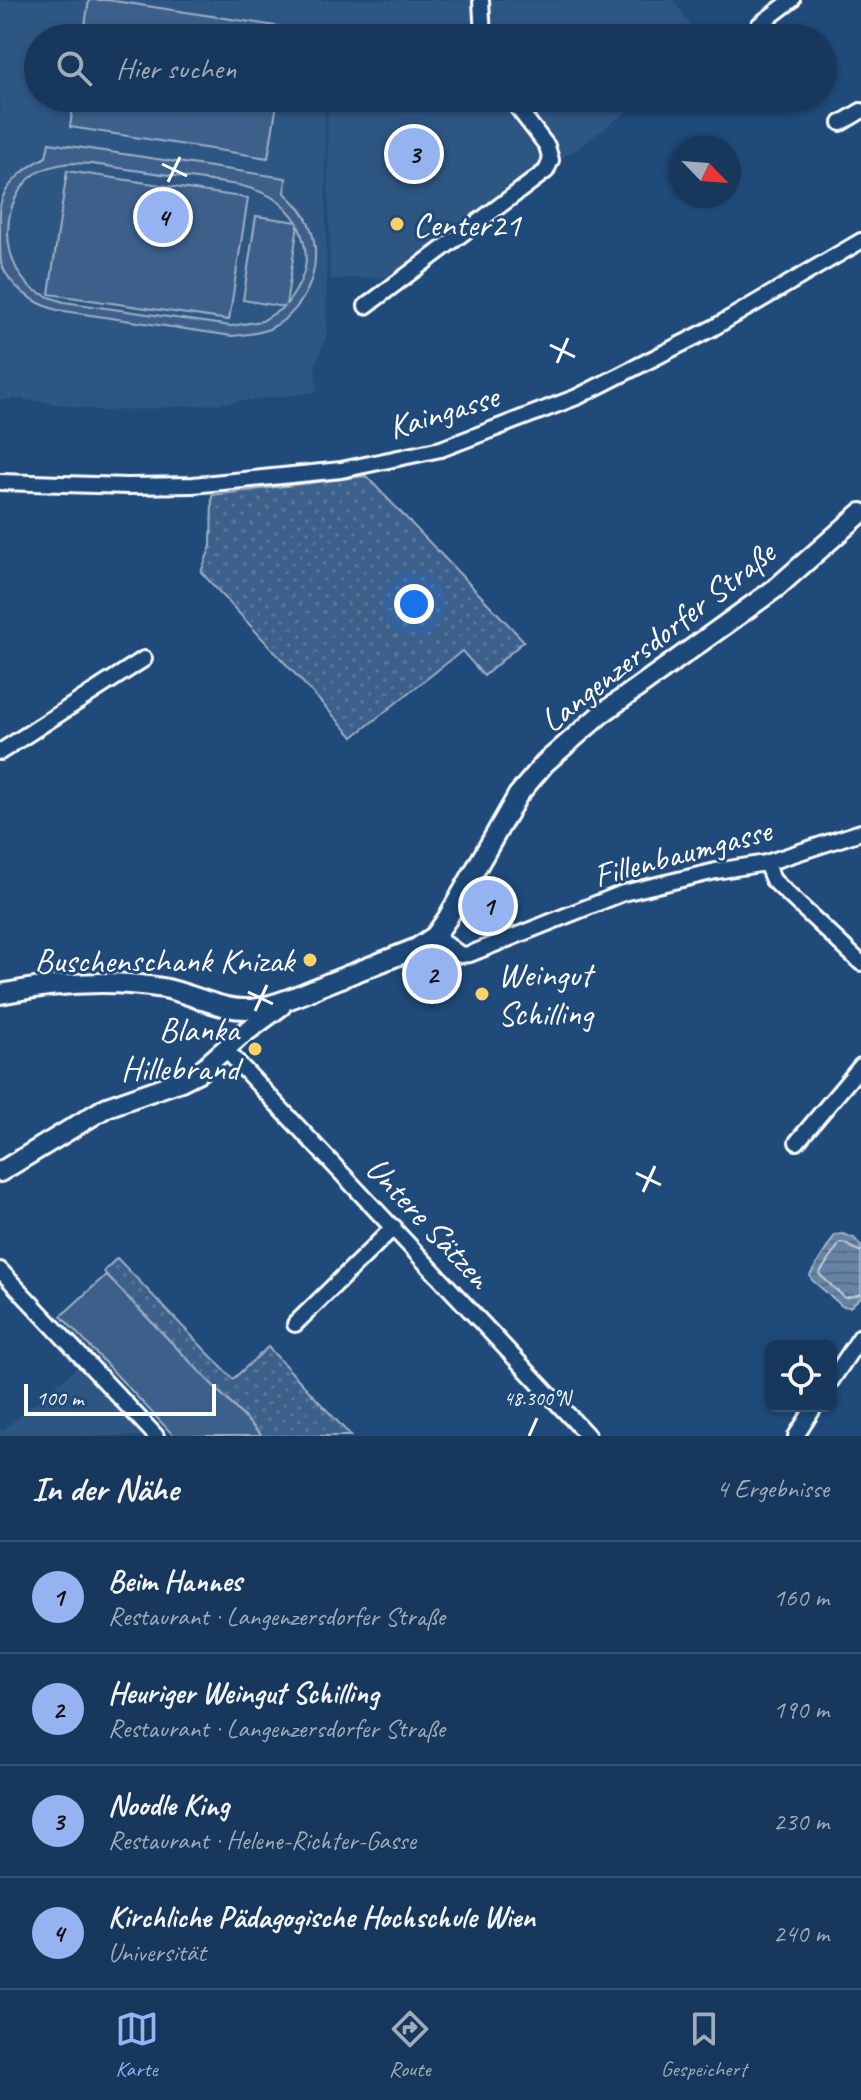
<!DOCTYPE html>
<html lang="de">
<head>
<meta charset="utf-8">
<style>
	:root { --surface:#17385c; --page:#203f62; --text:#f1f3f6; --muted:#9eacbb; --line:#365272; --accent:#95b2f1 }
	body { margin:0; font-family:Caveat,sans-serif; background:var(--page); color:var(--text) }
	.controls { position:absolute; right:24px; bottom:24px; display:grid; overflow:hidden; border-radius:12px; box-shadow:0 2px 6px #0004 }
	.controls button { width:72px; height:72px; display:grid; place-items:center; padding:0; border:0; border-bottom:2px solid var(--line); background:var(--surface); color:var(--text); font:40px sans-serif }
	.compass { position:absolute; left:669px; top:136px; width:72px; height:72px; border-radius:50%; background:var(--surface); box-shadow:0 2px 6px #0004; rotate:115deg }
	.scale { position:absolute; left:24px; bottom:20px; width:192px; box-sizing:border-box; padding-left:8px; border:4px solid #fff; border-top:0; font-size:22px; line-height:28px; white-space:nowrap; color:#fff; -webkit-text-stroke:6px #1f4a7a; paint-order:stroke }
	.you { position:absolute; left:414px; top:604px; width:28px; height:28px; margin:-20px; border:6px solid #fff; border-radius:50%; background:#1a73e8; box-shadow:0 0 0 12px #1a73e833 }
	.badge { display:grid; place-items:center; width:52px; height:52px; border-radius:50%; background:var(--accent); color:#111; font-size:26px; font-weight:700 }
	.pin { position:absolute; translate:-50% -50%; border:4px solid #fff; box-shadow:0 2px 8px #0006 }
	.list { margin:0; padding:0; list-style:none }
	h2 { display:flex; justify-content:space-between; align-items:center; height:104px; margin:0; padding:0 32px; font-size:34px }
	h2 small { font-size:26px; font-weight:400; color:var(--muted) }
	.list li { display:grid; grid-template-columns:52px 1fr auto; gap:24px; align-items:center; box-sizing:border-box; height:112px; padding:0 32px; border-top:2px solid var(--line) }
	.list b { display:block; font-size:30px; white-space:nowrap }
	.list p { margin:0; font-size:26px; white-space:nowrap; color:var(--muted) }
	.list em { font-size:26px; font-style:normal; color:var(--muted) }
	.icon { flex:none; width:44px; height:44px; fill:none; stroke:currentColor; stroke-width:2; stroke-linecap:round; stroke-linejoin:round }
	.map { position:relative; flex:none; width:861px; height:1436px; overflow:hidden }
	.search { position:absolute; background:var(--surface); box-shadow:0 2px 6px #0004; left:24px; right:24px; top:24px; height:88px; display:flex; align-items:center; gap:20px; box-sizing:border-box; padding:0 28px; border-radius:44px; color:var(--muted); font-size:30px }
	.sheet { height:552px; background:var(--surface) }
	nav { display:flex; justify-content:space-around; align-items:center; box-sizing:border-box; height:112px; border-top:2px solid var(--line); background:var(--surface); font-size:22px; color:var(--muted) }
	nav a { display:grid; justify-items:center; gap:4px }
	nav .on { color:var(--accent) }
	.map>svg:first-child { display:block }
</style>
</head>
<body>
<div class="map">
<svg width="861" height="1436" viewBox="0 0 861 1436">
	<defs>
		<pattern id="grass-dots" width="8" height="8" patternUnits="userSpaceOnUse" patternTransform="scale(2)"><rect width="8" height="8" fill="#3c618b"/><path d="M2 2h.1M6 6h.1" fill="none" stroke="#59799c" stroke-width="1.8" stroke-linecap="round"/></pattern>
		<pattern id="water-rules" width="6" height="5" patternUnits="userSpaceOnUse" patternTransform="scale(2)"><rect width="6" height="5" fill="#6583a4"/><path d="M0 2.5h6" fill="none" stroke="#5b6d81"/></pattern>
	</defs>
	<rect width="100%" height="100%" fill="#1f4a7a"/>
	<filter id="ink" filterUnits="userSpaceOnUse"><feTurbulence type="fractalNoise" baseFrequency=".0125" numOctaves="2"/><feDisplacementMap in="SourceGraphic" scale="16" xChannelSelector="R" yChannelSelector="G"/><feConvolveMatrix kernelMatrix="1 2 1 2 8 2 1 2 1" color-interpolation-filters="sRGB"/></filter>
	<g filter="url(#ink)">
		<!-- built -->
		<path fill="#2e5683" d="M 0,0 L 673,0 L 700,38 L 326,38 L 325,17 L 325,38 L 38,38 L 38,98 L 325,98 L 327,335 L 316,362 L 315,373 L 317,392 L 207,405 L 105,411 L 20,399 L 0,400 Z
			M 327,98 L 644,98 L 575,151 L 536,171 L 393,277 L 330,279 Z
			M 80,1365 L 147,1436 L 0,1436 L 0,1429 L 2,1431 Z"/>
		<!-- grass -->
		<path fill="url(#grass-dots)" stroke="#9eb0c5" stroke-width="2" d="M 366,476 L 524,641 L 484,676 L 462,651 L 353,737 L 201,572 L 211,546 L 212,495 Z
			M 117,1258 L 233,1379 L 268,1347 L 351,1436 L 262,1436 L 106,1275 L 104,1271 Z"/>
		<!-- park -->
		<path fill="#3c618b" stroke="#9eb0c5" stroke-width="2" fill-rule="evenodd" d="M 89,0 L 108,0 L 289,28 L 287,38 L 83,38 Z
			M 74,98 L 278,98 L 268,158 L 70,127 Z
			M 49,143 L 286,178 L 285,193 C 292,200 300,207 305,216 C 328,256 310,310 269,329 C 257,334 245,335 232,336 L 57,310 C 33,303 10,287 1,263 C 0,254 0,241 0,231 C 0,224 0,214 0,206 C 4,184 28,166 46,157 ZM 70,163 L 92,164 L 238,185 C 264,191 282,199 297,222 L 256,216 L 243,300 L 284,307 L 262,321 L 231,326 L 64,302 C 52,298 40,295 30,287 C 0,258 0,200 35,174 C 46,167 57,165 70,163 ZM 298,225 C 312,258 307,277 286,305 Z
			M 67,171 L 248,198 L 229,320 L 49,294 Z
			M 106,1275 L 262,1436 L 174,1436 L 61,1316 Z"/>
		<!-- water -->
		<path fill="url(#water-rules)" stroke="#a3b5c8" stroke-width="2" d="M 843,1234 L 854,1238 L 861,1246 L 861,1297 L 850,1307 L 842,1306 L 812,1280 L 810,1275 L 835,1235 Z"/>
		<g fill="none" stroke-linecap="round" stroke-linejoin="round">
			<!-- shore -->
			<path stroke="#c1cddb" stroke-width="2" d="M 861,1251 C 852,1251 848,1242 840,1243 L 819,1274 L 845,1298 L 861,1294"/>
			<!-- minor casing -->
			<g stroke="#fff" stroke-width="20">
				<path id="minor" d="M 481,0 L 483,38
					M 759,25 L 792,0
					M 841,123 L 861,111
					M 366,306 L 546,171 L 551,160 L 547,146 L 510,98
					M 0,482 L 127,486 L 193,485 L 341,470 L 441,449 L 577,397 L 713,328 L 861,241
					M 0,752 L 144,659
					M 766,863 L 773,880 L 861,963
					M 435,936 L 461,955 L 470,954 L 623,893 L 716,871 L 766,863 L 861,832
					M 225,1049 L 588,1436
					M 797,1142 L 861,1066
					M 0,1270 L 156,1436
					M 295,1324 L 394,1227
					M 831,1381 L 861,1336
					M 796,1436 L 815,1406"/>
			</g>
			<!-- secondary casing -->
			<g stroke="#fff" stroke-width="24">
				<path id="secondary" d="M 0,994 C 53,983 110,979 163,988 C 195,994 225,1014 258,1008 C 281,1004 304,993 326,984 C 357,972 387,960 417,948 L 435,936 L 447,919 L 518,795 L 545,763 L 601,714 L 776,588 L 861,513
					M 0,1172 L 107,1107 L 181,1081 L 199,1072 L 239,1037 L 281,1006"/>
			</g>
			<!-- minor -->
			<use href="#minor" stroke="#1f4a7a" stroke-width="14"/>
			<!-- secondary -->
			<use href="#secondary" stroke="#1f4a7a" stroke-width="18"/>
		</g>
	</g>
	<!-- ticks -->
	<path fill="none" stroke="#fff" stroke-width="3" d="M 162,164 L 187,176M 168,182 L 180,157M 550,345 L 575,357M 557,363 L 568,338M 248,992 L 273,1004M 255,1011 L 267,985M 636,1173 L 661,1185M 643,1192 L 655,1166M 529,1436 L 537,1418"/>
	<!-- markers -->
	<g fill="#ffd166" stroke="#1f4a7a" stroke-width="3">
		<circle cx="397" cy="224" r="8"/>
		<circle cx="310" cy="960" r="8"/>
		<circle cx="482" cy="994" r="8"/>
		<circle cx="255" cy="1049" r="8"/>
	</g>
	<g text-anchor="middle" stroke-width="6" stroke-linejoin="round" paint-order="stroke">
		<!-- poi labels -->
		<g font-size="34" fill="#fff" stroke="#1f4a7a" text-anchor="start">
			<text x="413" y="236">Center21</text>
			<text x="294" y="972" text-anchor="end">Buschenschank Knizak</text>
			<text x="498" y="986">Weingut<tspan x="498" dy="39">Schilling</tspan></text>
			<text x="239" y="1041" text-anchor="end">Blanka<tspan x="239" dy="39">Hillebrand</tspan></text>
		</g>
		<!-- street labels -->
		<g font-size="34" fill="#fff" stroke="#1f4a7a">
			<text transform="translate(443 411) rotate(-17)" y="12">Kaingasse</text>
			<text transform="translate(657 636) rotate(-38)" y="12">Langenzersdorfer Straße</text>
			<text transform="translate(682 852) rotate(-15)" y="12">Fillenbaumgasse</text>
			<text transform="translate(429 1222) rotate(47)" y="12">Untere Sätzen</text>
		</g>
	</g>
	<g font-size="20" text-anchor="middle" fill="#fff" stroke="#1f4a7a" stroke-width="6" stroke-linejoin="round" paint-order="stroke">
		<text x="537" y="1405">48.300°N</text>
	</g>
</svg>
<div class="controls">
<button><svg class="icon" aria-label="locate" viewBox="0 0 24 24"><circle cx="12" cy="12" r="6"/><path d="M12 2v4M12 18v4M2 12h4M18 12h4"/></svg></button>
</div>
<svg class="compass" viewBox="-18 -18 36 36"><path d="M0-13l5 13h-10z" fill="#e53935"/><path d="M0 13l5-13h-10z" fill="#9eacbb"/></svg>
<div class="scale">100 m</div>
<div class="you"></div>
<div class="pin badge" style="left:488px;top:906px">1</div>
<div class="pin badge" style="left:432px;top:974px">2</div>
<div class="pin badge" style="left:414px;top:154px">3</div>
<div class="pin badge" style="left:163px;top:217px">4</div>
<div class="search"><svg class="icon" aria-label="search" viewBox="0 0 24 24"><circle cx="10" cy="10" r="6"/><path d="M15 15l6 6"/></svg>Hier suchen</div>
</div>
<section class="sheet">
<h2>In der Nähe<small>4 Ergebnisse</small></h2>
<ul class="list">
<li><span class="badge">1</span><div><b>Beim Hannes</b><p>Restaurant · Langenzersdorfer Straße</p></div><em>160 m</em></li>
<li><span class="badge">2</span><div><b>Heuriger Weingut Schilling</b><p>Restaurant · Langenzersdorfer Straße</p></div><em>190 m</em></li>
<li><span class="badge">3</span><div><b>Noodle King</b><p>Restaurant · Helene-Richter-Gasse</p></div><em>230 m</em></li>
<li><span class="badge">4</span><div><b>Kirchliche Pädagogische Hochschule Wien</b><p>Universität</p></div><em>240 m</em></li>
</ul>
</section>
<nav>
<a class="on"><svg class="icon" aria-label="map" viewBox="0 0 24 24"><path d="M3 6l6-2 6 2 6-2v14l-6 2-6-2-6 2zM9 4v14M15 6v14"/></svg>Karte</a>
<a><svg class="icon" aria-label="directions" viewBox="0 0 24 24"><path d="M12 3l9 9-9 9-9-9zM9 14v-3h6M13 9l2 2-2 2"/></svg>Route</a>
<a><svg class="icon" aria-label="saved" viewBox="0 0 24 24"><path d="M7 4h10v16l-5-4-5 4z"/></svg>Gespeichert</a>
</nav>
</body>
</html>
